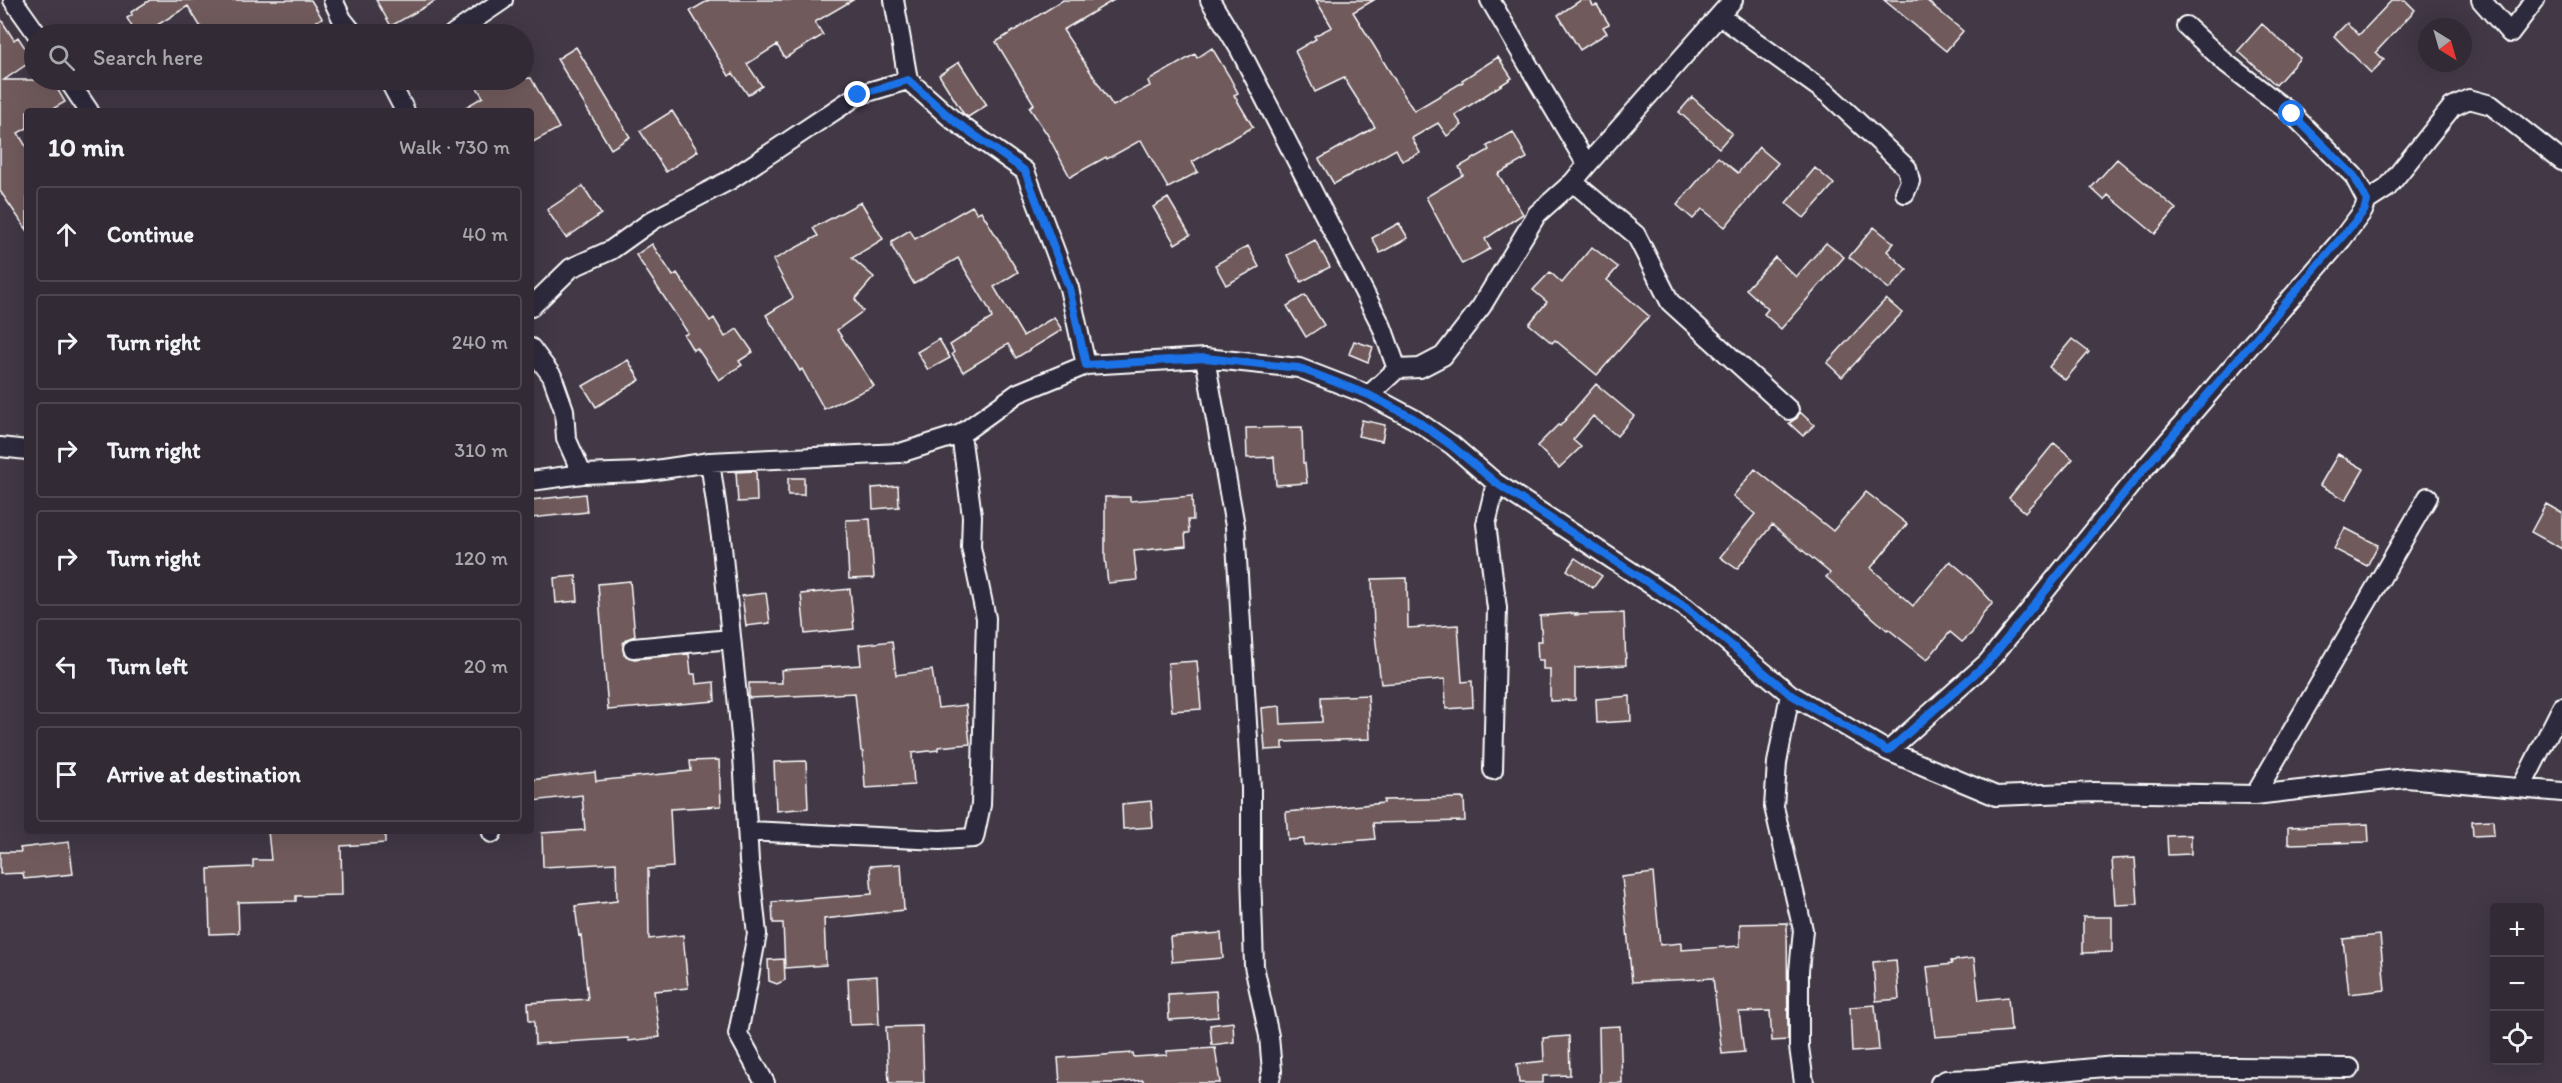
<!DOCTYPE html>
<html lang="en">
<head>
<meta charset="utf-8">
<style>
	:root { --surface:#322a34; --page:#3d3640; --text:#f1f3f6; --muted:#a8a7ac; --line:#4d464f }
	body { margin:0; font-family:Itim,sans-serif; background:var(--page); color:var(--text) }
	.controls { position:absolute; right:18px; bottom:18px; display:grid; overflow:hidden; border-radius:6px; box-shadow:0 6px 24px #0002 }
	.controls button { width:54px; height:54px; display:grid; place-items:center; padding:0; border:0; border-bottom:2px solid var(--line); background:var(--surface); color:var(--text); font:30px sans-serif }
	.compass { position:absolute; left:2418px; top:18px; width:54px; height:54px; border-radius:50%; background:var(--surface); box-shadow:0 6px 24px #0002; rotate:143deg }
	.stop { position:absolute; width:18px; height:18px; margin:-14px; border:4px solid #1a73e8; border-radius:50%; background:#fff }
	.stop.end { background:#1a73e8; border-color:#fff; box-shadow:0 2px 6px #0008 }
	.list { margin:0; padding:0; list-style:none }
	h2 { display:flex; justify-content:space-between; align-items:center; height:78px; margin:0; padding:0 24px; font-size:26px }
	h2 small { font-size:20px; font-weight:400; color:var(--muted) }
	.list li { display:grid; grid-template-columns:39px 1fr auto; gap:18px; align-items:center; box-sizing:border-box; height:96px; margin:0 12px 12px; padding:0 12px; border:2px solid var(--line); border-radius:6px }
	.list b { display:block; font-size:22px; white-space:nowrap }
	.list em { font-size:20px; font-style:normal; color:var(--muted) }
	.icon { flex:none; width:33px; height:33px; fill:none; stroke:currentColor; stroke-width:2; stroke-linecap:round; stroke-linejoin:round }
	.map { position:relative; flex:none; width:2562px; height:1083px; overflow:hidden }
	.search { position:absolute; background:var(--surface); box-shadow:0 6px 24px #0002; left:24px; top:24px; width:510px; height:66px; display:flex; align-items:center; gap:15px; box-sizing:border-box; padding:0 21px; border-radius:33px; color:var(--muted); font-size:22px }
	.panel { position:absolute; background:var(--surface); box-shadow:0 6px 24px #0002; left:24px; top:108px; width:510px; height:726px; border-radius:6px }
	.map>svg:first-child { display:block }
</style>
</head>
<body>
<div class="map">
<svg width="2562" height="1083" viewBox="0 0 2562 1083">
	<rect width="100%" height="100%" fill="#423846"/>
	<filter id="ink" filterUnits="userSpaceOnUse"><feTurbulence type="fractalNoise" baseFrequency=".0167" numOctaves="2"/><feDisplacementMap in="SourceGraphic" scale="12" xChannelSelector="R" yChannelSelector="G"/><feConvolveMatrix kernelMatrix="1 2 1 2 8 2 1 2 1" color-interpolation-filters="sRGB"/></filter>
	<g filter="url(#ink)">
		<!-- building -->
		<path fill="#6f5a5c" stroke="#fff" stroke-width="1.5" d="M 150,0 L 311,0 L 322,18 L 296,34 L 205,34 L 188,6 L 154,27 L 136,34 L 127,18 L 132,15 L 131,12 Z
			M 376,0 L 437,0 L 391,26 Z
			M 709,0 L 853,0 L 815,22 L 823,35 L 785,58 L 777,45 L 747,64 L 762,86 L 748,95 L 733,73 L 729,76 L 690,11 Z
			M 1063,0 L 1114,0 L 1063,30 L 1113,106 L 1150,86 L 1148,81 L 1195,54 L 1197,58 L 1212,48 L 1229,76 L 1238,93 L 1234,95 L 1253,127 L 1192,162 L 1198,172 L 1168,188 L 1141,140 L 1107,159 L 1106,157 L 1070,177 L 1047,134 L 1029,107 L 1034,104 L 996,42 Z
			M 1316,0 L 1374,0 L 1353,12 L 1414,111 L 1463,82 L 1462,80 L 1498,57 L 1512,78 L 1455,115 L 1462,125 L 1447,136 L 1438,123 L 1412,138 L 1420,153 L 1402,161 L 1396,149 L 1334,184 L 1319,159 L 1375,127 L 1344,78 L 1315,92 L 1295,51 L 1316,39 L 1314,36 L 1332,27 Z
			M 1581,0 L 1590,0 L 1593,6 L 1597,5 L 1609,24 L 1603,27 L 1607,33 L 1580,50 L 1558,15 Z
			M 1884,0 L 1926,0 L 1963,31 L 1946,51 Z
			M 2392,0 L 2405,0 L 2415,10 L 2376,52 L 2384,60 L 2371,73 L 2334,36 L 2347,23 L 2359,35 Z
			M 0,18 L 14,40 L 18,37 L 33,60 L 4,80 L 52,80 L 65,102 L 49,111 L 27,111 L 27,128 L 18,133 L 27,148 L 27,230 L 0,191 Z
			M 2262,24 L 2300,58 L 2276,85 L 2238,51 Z
			M 576,47 L 630,137 L 611,149 L 557,59 Z
			M 959,62 L 987,105 L 968,117 L 963,113 L 939,75 Z
			M 531,78 L 559,128 L 531,143 L 531,111 L 459,111 L 483,97 L 476,86 L 486,80 Z
			M 1692,97 L 1732,133 L 1719,148 L 1679,112 Z
			M 672,111 L 698,151 L 666,172 L 640,131 Z
			M 1513,132 L 1527,158 L 1498,174 L 1523,214 L 1485,239 L 1490,249 L 1462,264 L 1426,197 L 1463,175 L 1459,167 L 1489,150 L 1487,146 Z
			M 1759,147 L 1778,163 L 1725,227 L 1702,209 L 1693,219 L 1677,205 L 1718,157 L 1738,173 Z
			M 2117,159 L 2176,209 L 2155,234 L 2108,195 L 2104,200 L 2091,188 Z
			M 1815,168 L 1834,184 L 1804,218 L 1786,203 Z
			M 583,186 L 601,214 L 566,238 L 547,210 Z
			M 1168,198 L 1190,235 L 1175,244 L 1153,207 Z
			M 861,202 L 883,239 L 852,258 L 874,277 L 855,299 L 863,311 L 837,330 L 874,386 L 824,409 L 802,369 L 800,371 L 766,315 L 793,298 L 773,260 L 818,236 L 813,228 Z
			M 972,206 L 977,213 L 981,211 L 1018,272 L 994,287 L 1023,336 L 1054,317 L 1062,330 L 1016,358 L 1008,344 L 963,372 L 952,354 L 954,352 L 950,345 L 992,318 L 989,309 L 958,258 L 914,284 L 892,247 L 892,241 L 910,230 L 915,239 Z
			M 1399,223 L 1408,238 L 1380,253 L 1372,238 Z
			M 1874,227 L 1894,243 L 1887,251 L 1907,270 L 1889,289 L 1849,257 Z
			M 1315,240 L 1330,267 L 1301,282 L 1287,255 Z
			M 1826,243 L 1844,257 L 1781,329 L 1764,314 L 1768,309 L 1746,289 L 1775,257 L 1796,277 Z
			M 652,244 L 673,276 L 677,273 L 710,321 L 714,318 L 725,337 L 737,329 L 753,352 L 739,361 L 742,365 L 719,380 L 697,348 L 693,350 L 684,335 L 688,333 L 636,255 Z
			M 1248,246 L 1259,267 L 1226,285 L 1215,265 Z
			M 1592,247 L 1618,267 L 1607,280 L 1649,316 L 1597,375 L 1555,340 L 1552,343 L 1529,324 L 1547,302 L 1533,290 L 1550,272 L 1562,283 Z
			M 1305,295 L 1324,325 L 1306,337 L 1287,306 Z
			M 1886,299 L 1902,313 L 1842,377 L 1827,363 Z
			M 939,339 L 950,358 L 928,370 L 917,352 Z
			M 2072,339 L 2089,352 L 2065,380 L 2049,367 Z
			M 1354,341 L 1373,347 L 1368,362 L 1349,354 Z
			M 628,360 L 640,380 L 596,407 L 583,386 Z
			M 1596,384 L 1634,416 L 1617,436 L 1593,416 L 1573,440 L 1581,447 L 1559,468 L 1537,446 L 1558,425 L 1560,426 Z
			M 1800,412 L 1814,425 L 1803,436 L 1789,423 L 1797,418 Z
			M 1362,420 L 1385,425 L 1382,441 L 1358,436 Z
			M 1302,427 L 1303,463 L 1305,463 L 1307,483 L 1276,485 L 1274,457 L 1247,458 L 1246,428 Z
			M 2054,443 L 2073,459 L 2025,512 L 2009,498 Z
			M 2338,454 L 2364,469 L 2346,500 L 2320,485 Z
			M 1755,469 L 1833,531 L 1866,492 L 1907,524 L 1871,568 L 1913,606 L 1950,561 L 1969,577 L 1993,603 L 1984,612 L 1972,633 L 1962,642 L 1950,632 L 1927,660 L 1888,629 L 1887,630 L 1826,577 L 1830,573 L 1772,525 L 1737,569 L 1720,557 L 1755,514 L 1733,496 Z
			M 756,471 L 757,501 L 738,502 L 736,472 Z
			M 788,478 L 804,478 L 804,495 L 788,495 Z
			M 898,486 L 899,507 L 873,509 L 872,488 Z
			M 585,494 L 587,512 L 531,518 L 531,500 Z
			M 1192,496 L 1193,520 L 1188,520 L 1189,533 L 1185,533 L 1186,546 L 1134,551 L 1137,580 L 1108,583 L 1105,558 L 1105,497 L 1130,497 L 1130,501 Z
			M 2546,504 L 2562,513 L 2562,549 L 2531,532 Z
			M 870,519 L 874,578 L 849,579 L 846,520 Z
			M 2345,528 L 2378,545 L 2367,566 L 2334,549 Z
			M 1575,558 L 1602,576 L 1593,588 L 1567,570 Z
			M 576,576 L 578,601 L 556,603 L 554,578 Z
			M 1407,578 L 1408,628 L 1458,625 L 1462,682 L 1472,681 L 1473,707 L 1446,709 L 1445,679 L 1381,684 L 1374,626 L 1372,579 Z
			M 630,581 L 635,636 L 627,639 L 623,643 L 624,655 L 634,659 L 689,654 L 691,674 L 695,674 L 696,684 L 714,682 L 715,701 L 608,710 L 598,584 Z
			M 850,589 L 854,629 L 805,634 L 801,594 Z
			M 766,593 L 770,623 L 746,626 L 742,596 Z
			M 1577,613 L 1575,615 L 1624,613 L 1626,665 L 1575,668 L 1575,700 L 1550,701 L 1550,669 L 1543,669 L 1543,660 L 1538,660 L 1537,641 L 1542,641 L 1540,616 Z
			M 892,641 L 896,675 L 932,670 L 938,708 L 966,705 L 970,744 L 938,747 L 938,750 L 912,753 L 914,785 L 865,788 L 863,752 L 861,751 L 855,693 L 749,698 L 749,683 L 782,683 L 781,670 L 861,665 L 859,645 Z
			M 1197,661 L 1201,709 L 1172,711 L 1168,663 Z
			M 1368,695 L 1370,739 L 1283,742 L 1283,749 L 1265,750 L 1262,708 L 1280,706 L 1281,724 L 1322,722 L 1321,697 Z
			M 1630,696 L 1631,721 L 1597,723 L 1596,699 Z
			M 719,760 L 721,806 L 670,809 L 673,867 L 648,869 L 649,939 L 683,935 L 688,988 L 654,991 L 660,1037 L 629,1041 L 628,1038 L 535,1044 L 534,1021 L 529,1021 L 528,1003 L 588,999 L 581,935 L 579,936 L 575,906 L 617,901 L 616,863 L 543,867 L 542,833 L 585,830 L 582,795 L 533,801 L 531,780 L 595,772 L 596,781 L 691,771 L 690,761 Z
			M 806,761 L 808,808 L 776,811 L 774,762 Z
			M 1464,798 L 1465,821 L 1373,823 L 1375,839 L 1304,845 L 1304,839 L 1288,840 L 1286,812 L 1384,803 L 1384,800 Z
			M 1151,801 L 1153,827 L 1123,829 L 1122,804 Z
			M 2493,820 L 2494,835 L 2473,836 L 2472,821 Z
			M 2368,824 L 2369,842 L 2288,844 L 2288,827 Z
			M 268,831 L 385,831 L 385,843 L 341,846 L 342,895 L 296,896 L 296,901 L 238,902 L 239,933 L 210,934 L 208,869 L 253,867 L 253,860 L 271,860 Z
			M 2191,835 L 2191,854 L 2168,855 L 2167,836 Z
			M 69,842 L 73,874 L 24,879 L 23,873 L 0,874 L 0,852 L 21,852 L 20,848 Z
			M 2135,858 L 2138,904 L 2115,905 L 2112,859 Z
			M 901,864 L 904,910 L 824,919 L 826,965 L 785,968 L 783,923 L 773,923 L 772,902 L 872,894 L 870,866 Z
			M 1653,873 L 1660,945 L 1681,943 L 1681,950 L 1740,946 L 1740,924 L 1787,923 L 1788,1040 L 1772,1041 L 1770,1011 L 1739,1012 L 1744,1052 L 1722,1054 L 1713,978 L 1632,982 L 1622,877 Z
			M 2083,917 L 2112,917 L 2112,952 L 2083,953 Z
			M 1221,933 L 1223,958 L 1172,962 L 1170,937 Z
			M 2380,935 L 2385,990 L 2349,994 L 2343,939 Z
			M 1974,958 L 1979,1000 L 2008,997 L 2011,1031 L 1935,1037 L 1927,967 L 1952,964 L 1951,961 Z
			M 784,959 L 785,980 L 777,984 L 769,981 L 768,960 Z
			M 1896,960 L 1899,999 L 1876,1001 L 1873,962 Z
			M 877,976 L 879,1024 L 850,1025 L 848,978 Z
			M 1216,991 L 1218,1017 L 1169,1020 L 1168,994 Z
			M 1875,1005 L 1879,1050 L 1852,1052 L 1850,1007 Z
			M 1233,1022 L 1234,1042 L 1212,1045 L 1210,1025 Z
			M 922,1026 L 924,1083 L 889,1083 L 886,1027 Z
			M 1620,1026 L 1622,1083 L 1600,1083 L 1599,1027 Z
			M 1569,1036 L 1570,1075 L 1543,1076 L 1543,1083 L 1519,1083 L 1517,1064 L 1544,1061 L 1543,1038 Z
			M 1215,1048 L 1220,1083 L 1144,1083 L 1143,1080 L 1114,1083 L 1060,1083 L 1058,1058 L 1133,1053 L 1134,1057 L 1167,1055 L 1167,1051 Z"/>
		<g fill="none" stroke-linecap="round" stroke-linejoin="round">
			<!-- street casing -->
			<g stroke="#fff" stroke-width="22">
				<path id="street" d="M 13,0 L 37,34
					M 333,0 L 342,19 L 354,34
					M 894,0 L 908,80 L 953,120 L 1025,171 L 1069,288 L 1086,365
					M 1210,0 L 1239,48 L 1382,327 L 1397,369
					M 2481,0 L 2510,33 L 2535,0
					M 1720,16 L 1828,94 L 1907,168 L 1910,181 L 1905,193
					M 2186,26 L 2226,63 L 2292,114 L 2354,176 L 2367,201
					M 453,34 L 503,0
					M 68,80 L 89,111
					M 389,80 L 405,111
					M 1587,165 L 1733,0
					M 1573,182 L 1636,235 L 1670,302 L 1789,410
					M 531,307 L 571,268 L 611,250 L 653,220 L 730,180 L 858,95 L 908,80
					M 531,348 L 552,376 L 564,410 L 566,438 L 582,474
					M 1205,358 L 1235,526 L 1251,788 L 1251,872 L 1254,966 L 1269,1036 L 1272,1071 L 1269,1083
					M 1369,395 L 1397,369 L 1420,368 L 1443,356 L 1481,307 L 1537,214 L 1573,182 L 1587,165 L 1490,0
					M 0,447 L 27,450
					M 710,462 L 721,537 L 743,756 L 749,861 L 757,934 L 738,1034 L 765,1083
					M 531,481 L 582,474 L 642,472 L 710,462 L 900,453 L 961,434 L 1018,393 L 1086,365 L 1205,358 L 1299,368 L 1369,395 L 1414,419 L 1452,445 L 1496,483 L 1685,607 L 1790,694 L 1888,751 L 1996,796 L 2095,792 L 2255,795 L 2406,778 L 2562,792
					M 633,648 L 731,639
					M 1790,694 L 1777,763 L 1774,807 L 1803,930 L 1799,971 L 1799,1047 L 1804,1083
					M 1888,751 L 1988,662 L 2138,476 L 2342,239 L 2363,211 L 2367,201 L 2387,188 L 2452,107 L 2469,99 L 2491,105 L 2562,161
					M 1493,770 L 1497,608 L 1486,524 L 1496,483
					M 2521,788 L 2562,707
					M 2255,795 L 2428,497
					M 492,831 L 492,833
					M 747,831 L 940,840 L 974,838 L 981,805 L 986,618 L 971,547 L 972,516 L 961,434
					M 1940,1083 L 1946,1080 L 1977,1079 L 2115,1066 L 2350,1068"/>
			</g>
			<!-- street -->
			<use href="#street" stroke="#2f2a3d" stroke-width="18"/>
		</g>
	</g>
	<g fill="none" stroke-linecap="round" stroke-linejoin="round" filter="url(#ink)">
		<!-- route -->
		<path stroke="#1a73e8" stroke-width="8" d="M 858,95 L 908,80 L 953,120 L 1025,171 L 1069,288 L 1086,365 L 1205,358 L 1299,368 L 1369,395 L 1413,418 L 1452,446 L 1496,483 L 1685,607 L 1790,694 L 1888,751 L 1988,662 L 2138,476 L 2364,211 L 2367,201 L 2354,176 L 2292,114"/>
	</g>
</svg>
<div class="controls">
<button>+</button>
<button>−</button>
<button><svg class="icon" aria-label="locate" viewBox="0 0 24 24"><circle cx="12" cy="12" r="6"/><path d="M12 2v4M12 18v4M2 12h4M18 12h4"/></svg></button>
</div>
<svg class="compass" viewBox="-18 -18 36 36"><path d="M0-13l5 13h-10z" fill="#e53935"/><path d="M0 13l5-13h-10z" fill="#a8a7ac"/></svg>
<div class="stop" style="left:2292px;top:114px"></div>
<div class="stop end" style="left:858px;top:95px"></div>
<div class="search"><svg class="icon" aria-label="search" viewBox="0 0 24 24"><circle cx="10" cy="10" r="6"/><path d="M15 15l6 6"/></svg>Search here</div>
<section class="panel">
<h2>10 min<small>Walk · 730 m</small></h2>
<ul class="list">
<li><svg class="icon" aria-label="ahead" viewBox="0 0 24 24"><path d="M12 20V5M6 11l6-6 6 6"/></svg><div><b>Continue</b></div><em>40 m</em></li>
<li><svg class="icon" aria-label="right" viewBox="0 0 24 24"><path d="M7 20v-9h11M14 6l5 5-5 5"/></svg><div><b>Turn right</b></div><em>240 m</em></li>
<li><svg class="icon" aria-label="right" viewBox="0 0 24 24"><path d="M7 20v-9h11M14 6l5 5-5 5"/></svg><div><b>Turn right</b></div><em>310 m</em></li>
<li><svg class="icon" aria-label="right" viewBox="0 0 24 24"><path d="M7 20v-9h11M14 6l5 5-5 5"/></svg><div><b>Turn right</b></div><em>120 m</em></li>
<li><svg class="icon" aria-label="left" viewBox="0 0 24 24"><path d="M17 20v-9H6M10 6l-5 5 5 5"/></svg><div><b>Turn left</b></div><em>20 m</em></li>
<li><svg class="icon" aria-label="arrive" viewBox="0 0 24 24"><path d="M6 21V4h12l-3 4 3 4H6"/></svg><div><b>Arrive at destination</b></div></li>
</ul>
</section>
</div>
</body>
</html>
